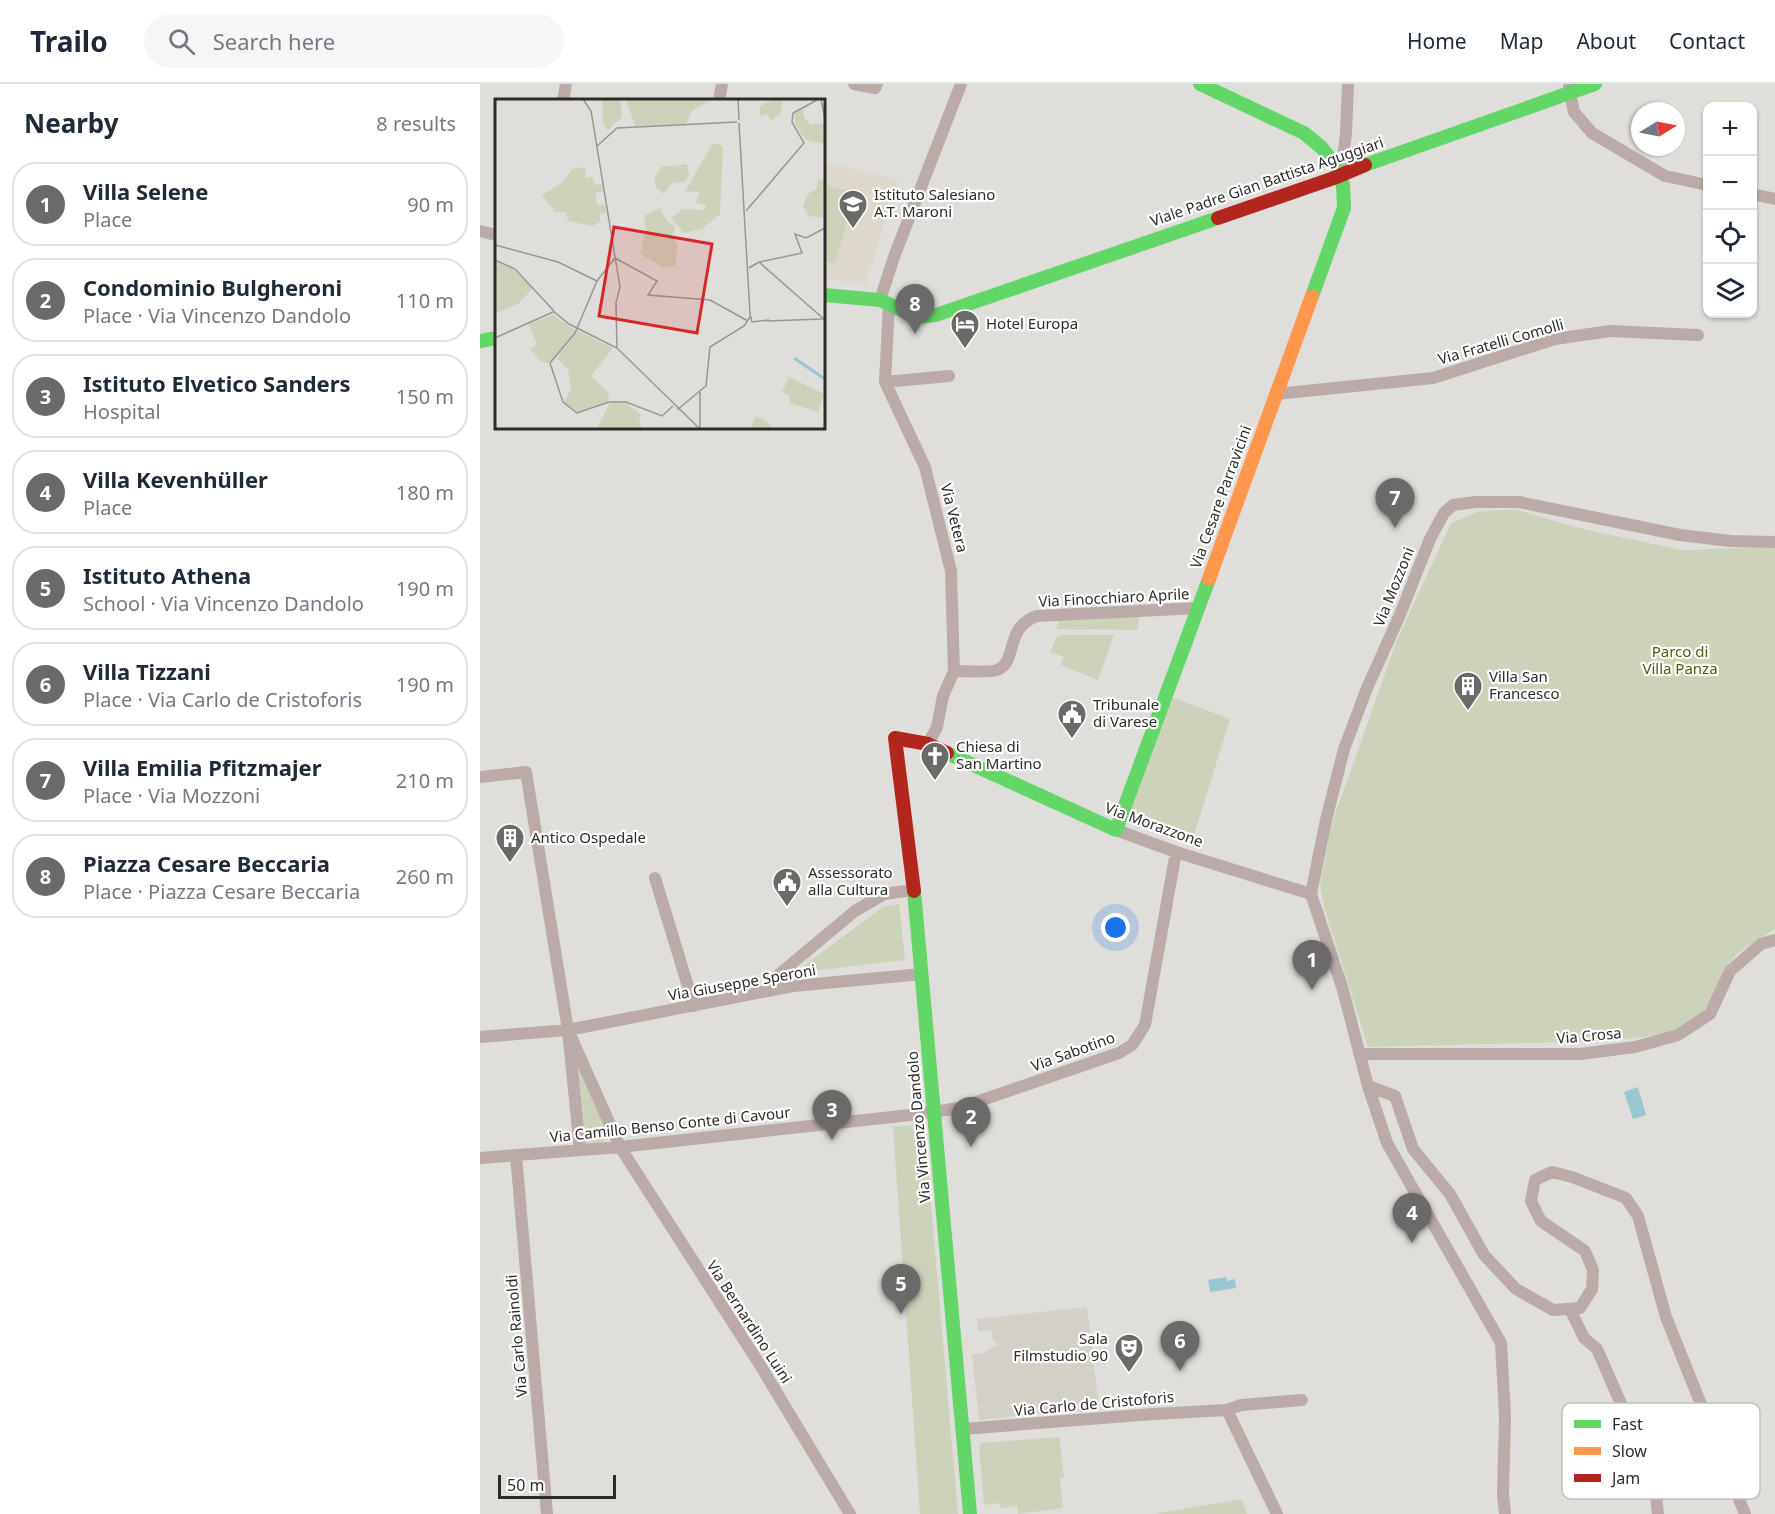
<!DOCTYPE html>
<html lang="en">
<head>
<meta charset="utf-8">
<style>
	:root { --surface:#fff; --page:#f6f6f7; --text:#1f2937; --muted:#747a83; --line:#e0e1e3; --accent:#6b6a68 }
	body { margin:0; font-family:"Noto Sans",sans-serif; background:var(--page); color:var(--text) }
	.controls { position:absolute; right:18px; top:18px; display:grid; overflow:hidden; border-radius:12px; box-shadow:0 2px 4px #0004 }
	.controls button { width:54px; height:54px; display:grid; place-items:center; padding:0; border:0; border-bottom:2px solid var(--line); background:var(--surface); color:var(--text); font:30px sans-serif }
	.compass { position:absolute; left:1151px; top:18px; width:54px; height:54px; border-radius:50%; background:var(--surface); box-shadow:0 2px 4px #0004; rotate:80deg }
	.scale { position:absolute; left:18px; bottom:15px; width:118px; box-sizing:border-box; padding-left:6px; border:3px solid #2c2c2a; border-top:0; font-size:16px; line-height:21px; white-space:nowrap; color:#2c2c2a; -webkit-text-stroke:4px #fff; paint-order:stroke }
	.you { position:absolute; left:636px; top:844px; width:21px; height:21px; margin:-15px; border:4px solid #fff; border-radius:50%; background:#1a73e8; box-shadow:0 0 0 9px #1a73e833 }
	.badge { display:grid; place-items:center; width:39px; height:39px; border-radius:50%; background:var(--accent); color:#fff; font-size:20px; font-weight:700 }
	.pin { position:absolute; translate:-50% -50px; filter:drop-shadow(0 2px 3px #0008) }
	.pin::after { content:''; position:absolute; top:32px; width:21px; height:18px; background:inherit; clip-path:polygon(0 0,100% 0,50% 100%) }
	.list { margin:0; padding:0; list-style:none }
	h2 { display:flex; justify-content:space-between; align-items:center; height:78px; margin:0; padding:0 24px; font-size:26px }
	h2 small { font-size:20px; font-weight:400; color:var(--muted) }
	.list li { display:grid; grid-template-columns:39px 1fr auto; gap:18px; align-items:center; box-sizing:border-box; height:84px; margin:0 12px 12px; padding:0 12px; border:2px solid var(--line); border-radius:24px }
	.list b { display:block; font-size:22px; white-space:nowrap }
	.list p { margin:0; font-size:20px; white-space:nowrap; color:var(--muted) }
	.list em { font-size:20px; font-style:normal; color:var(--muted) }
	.icon { flex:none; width:33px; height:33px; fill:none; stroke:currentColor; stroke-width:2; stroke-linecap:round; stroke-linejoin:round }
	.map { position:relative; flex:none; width:1295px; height:1430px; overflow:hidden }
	header { display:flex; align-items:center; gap:36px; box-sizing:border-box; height:84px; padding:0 30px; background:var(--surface); border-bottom:2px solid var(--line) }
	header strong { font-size:28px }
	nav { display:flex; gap:33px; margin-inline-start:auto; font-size:21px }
	.search { width:420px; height:54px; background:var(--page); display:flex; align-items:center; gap:15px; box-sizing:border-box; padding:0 21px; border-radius:33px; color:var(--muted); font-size:22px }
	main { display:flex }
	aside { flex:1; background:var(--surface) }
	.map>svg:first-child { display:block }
</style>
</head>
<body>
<header>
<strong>Trailo</strong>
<div class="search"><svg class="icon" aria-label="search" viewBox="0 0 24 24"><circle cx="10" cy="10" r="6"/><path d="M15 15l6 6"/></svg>Search here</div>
<nav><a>Home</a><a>Map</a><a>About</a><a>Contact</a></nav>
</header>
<main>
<aside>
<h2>Nearby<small>8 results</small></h2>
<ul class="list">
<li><span class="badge">1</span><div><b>Villa Selene</b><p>Place</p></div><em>90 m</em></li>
<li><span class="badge">2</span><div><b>Condominio Bulgheroni</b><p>Place · Via Vincenzo Dandolo</p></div><em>110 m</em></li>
<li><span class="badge">3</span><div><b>Istituto Elvetico Sanders</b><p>Hospital</p></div><em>150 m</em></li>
<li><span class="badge">4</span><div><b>Villa Kevenhüller</b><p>Place</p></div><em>180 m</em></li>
<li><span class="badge">5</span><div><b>Istituto Athena</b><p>School · Via Vincenzo Dandolo</p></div><em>190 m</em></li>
<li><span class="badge">6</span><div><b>Villa Tizzani</b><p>Place · Via Carlo de Cristoforis</p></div><em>190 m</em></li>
<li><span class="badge">7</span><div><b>Villa Emilia Pfitzmajer</b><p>Place · Via Mozzoni</p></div><em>210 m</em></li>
<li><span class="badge">8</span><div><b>Piazza Cesare Beccaria</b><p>Place · Piazza Cesare Beccaria</p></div><em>260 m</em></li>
</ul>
</aside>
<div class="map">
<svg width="1295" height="1430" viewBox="0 0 1295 1430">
	<rect width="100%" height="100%" fill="#dfdedb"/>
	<!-- built -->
	<path fill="#d3d0c8" d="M 607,1223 L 619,1323 L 499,1336 L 492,1270 L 501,1270 L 518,1260 L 513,1256 L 512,1246 L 498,1247 L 497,1235 Z"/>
	<!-- education -->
	<path fill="#ded8cc" d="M 344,78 L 418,96 L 386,200 L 355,196 L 344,196 Z"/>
	<!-- green -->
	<path fill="#cdd2bb" d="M 344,100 L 376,109 L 355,180 L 344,177 Z
		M 1034,425 L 1095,443 L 1201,466 L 1295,463 L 1295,845 L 1259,868 L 1243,886 L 1233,914 L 1217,936 L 1192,949 L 1132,957 L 888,963 L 844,822 L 840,803 L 851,742 L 917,556 L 971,439 L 997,428 Z
		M 661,531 L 658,537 L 658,546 L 576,545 L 580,534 Z
		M 582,551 L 634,551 L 618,596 L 581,581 L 584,573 L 570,568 L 576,554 Z
		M 692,613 L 750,635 L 714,751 L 651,726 Z
		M 419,820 L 425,876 L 314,889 L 403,823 Z
		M 93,962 L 136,1051 L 118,1060 L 102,1061 Z
		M 444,1040 L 478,1430 L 440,1430 L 413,1043 Z
		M 579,1353 L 584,1393 L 580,1394 L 583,1424 L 538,1430 L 537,1422 L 520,1424 L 519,1419 L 504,1421 L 499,1361 L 501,1359 Z
		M 762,1415 L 767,1430 L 675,1430 L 680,1429 Z"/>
	<!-- water -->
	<path fill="#98c7cf" d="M 1158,1003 L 1166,1031 L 1153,1035 L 1144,1008 Z
		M 746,1193 L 747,1197 L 755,1195 L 756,1204 L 730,1208 L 728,1196 Z"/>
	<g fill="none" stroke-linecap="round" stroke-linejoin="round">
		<!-- street -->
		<path stroke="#baaba9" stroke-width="12" d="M 374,0 L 395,4 L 397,0
			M 1089,3 L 1094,28 L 1112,49 L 1185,92 L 1228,101
			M 83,16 L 86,0
			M 239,16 L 242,0
			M 861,90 L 866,50 L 868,0
			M 1272,110 L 1295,115
			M 0,147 L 16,151
			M 400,216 L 414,173 L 481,0
			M 409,219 L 405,298 L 445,383 L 471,487 L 474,587 L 463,612 L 457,643 L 448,660
			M 405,298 L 469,292
			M 796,310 L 953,294 L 1075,255 L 1130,247 L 1218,251
			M 474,587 C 484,587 509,589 517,586 C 538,579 524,543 557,532 L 719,524
			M 0,693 L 46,688 L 88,946 L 100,1066
			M 636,746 L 696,768 L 831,810
			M 175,794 L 214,922
			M 289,907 L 297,892 L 375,827 L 404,810 L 433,806
			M 88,946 L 140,1063 L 280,1281 L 370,1430
			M 0,953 L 88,946 L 313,902 L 442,890
			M 879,970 L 1100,970 L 1155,963 L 1198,951 L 1230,930 L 1250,887 L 1281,860 L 1295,856
			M 888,1002 L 915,1012 L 933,1065 L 970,1110 L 1004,1171 L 1036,1205 L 1073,1226 L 1100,1224 L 1112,1205 L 1113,1186 L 1105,1167 L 1061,1137 L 1051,1117 L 1055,1096 L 1072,1088 L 1092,1093 L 1146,1114 L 1158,1132 L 1186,1233 L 1265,1430
			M 36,1071 L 67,1430
			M 0,1074 L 140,1063 L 439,1030 L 479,1024 L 639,969 L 652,961 L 665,941 L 696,768
			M 1090,1225 L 1104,1254 L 1117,1265 L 1153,1347 L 1175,1401 L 1178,1430
			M 747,1326 L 797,1430
			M 483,1345 L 673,1330 L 747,1326 L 761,1321 L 822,1316
			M 1025,1430 L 1023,1410 L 1025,1332 L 1021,1259 L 907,1059 L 888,1002 L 863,906 L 831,810 L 846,736 L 864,665 L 887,604 L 919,533 L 950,455 L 964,429 L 973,421 L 995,418 L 1039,418 L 1200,451 L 1250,457 L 1295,458"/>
		<!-- fast -->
		<path stroke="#63d668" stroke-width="14" d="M 720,0 L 824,49 L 842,64 L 855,81 L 863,101 L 864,124 L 832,212
			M 885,81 L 1115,0
			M 344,211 L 400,216 L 437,233 L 456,231 L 738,134
			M 0,257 L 16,254
			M 467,669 L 636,746 L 729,495
			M 434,807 L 490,1430"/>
		<!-- slow -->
		<path stroke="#ff974d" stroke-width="14" d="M 729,495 L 832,212"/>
		<!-- jam -->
		<path stroke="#b3261e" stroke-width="14" d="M 738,134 L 854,94 L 885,81
			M 434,807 L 415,654 L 448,660 L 467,669"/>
	</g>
	<!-- icons -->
	<defs>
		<g id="school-pin" transform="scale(1.5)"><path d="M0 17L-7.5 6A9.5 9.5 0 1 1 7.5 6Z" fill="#6b6a68" stroke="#fff"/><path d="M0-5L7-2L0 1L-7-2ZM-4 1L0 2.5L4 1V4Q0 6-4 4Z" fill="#fff"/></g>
		<g id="hotel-pin" transform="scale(1.5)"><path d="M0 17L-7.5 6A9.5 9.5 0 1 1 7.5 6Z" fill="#6b6a68" stroke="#fff"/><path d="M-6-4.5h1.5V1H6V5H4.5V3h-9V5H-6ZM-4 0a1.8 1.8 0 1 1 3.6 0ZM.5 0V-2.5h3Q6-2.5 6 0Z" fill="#fff"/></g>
		<g id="building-pin" transform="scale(1.5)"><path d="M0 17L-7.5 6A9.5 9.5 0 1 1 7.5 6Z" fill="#6b6a68" stroke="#fff"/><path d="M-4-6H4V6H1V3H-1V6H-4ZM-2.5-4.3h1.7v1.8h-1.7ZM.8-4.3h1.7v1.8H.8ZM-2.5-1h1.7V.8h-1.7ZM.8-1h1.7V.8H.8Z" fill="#fff"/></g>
		<g id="civic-pin" transform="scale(1.5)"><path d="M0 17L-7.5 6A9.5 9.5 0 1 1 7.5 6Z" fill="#6b6a68" stroke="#fff"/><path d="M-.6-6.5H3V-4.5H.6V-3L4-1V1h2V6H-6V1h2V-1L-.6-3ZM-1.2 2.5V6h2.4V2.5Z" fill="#fff"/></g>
		<g id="church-pin" transform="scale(1.5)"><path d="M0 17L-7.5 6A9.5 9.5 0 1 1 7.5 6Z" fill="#6b6a68" stroke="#fff"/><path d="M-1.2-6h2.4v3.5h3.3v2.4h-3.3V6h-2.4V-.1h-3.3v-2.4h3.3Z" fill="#fff"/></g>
		<g id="theatre-pin" transform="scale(1.5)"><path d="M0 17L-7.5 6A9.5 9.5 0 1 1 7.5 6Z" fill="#6b6a68" stroke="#fff"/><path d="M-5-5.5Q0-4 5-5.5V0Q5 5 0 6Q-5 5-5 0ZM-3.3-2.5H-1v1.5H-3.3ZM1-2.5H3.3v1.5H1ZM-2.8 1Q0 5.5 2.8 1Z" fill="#fff"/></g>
	</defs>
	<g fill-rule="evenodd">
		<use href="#school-pin" x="373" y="120"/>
		<use href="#hotel-pin" x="485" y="240"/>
		<use href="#building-pin" x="988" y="602"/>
		<use href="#civic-pin" x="592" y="630"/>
		<use href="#church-pin" x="455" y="672"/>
		<use href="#building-pin" x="30" y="754"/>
		<use href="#civic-pin" x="307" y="798"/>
		<use href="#theatre-pin" x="649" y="1264"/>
	</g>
	<g text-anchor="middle" stroke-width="4.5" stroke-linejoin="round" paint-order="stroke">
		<!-- street labels -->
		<g font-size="15" fill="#2c2c2a" stroke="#fff">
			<text transform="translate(787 98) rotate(-19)" y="5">Viale Padre Gian Battista Aguggiari</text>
			<text transform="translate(1021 258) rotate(-16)" y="5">Via Fratelli Comolli</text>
			<text transform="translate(741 413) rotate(-70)" y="5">Via Cesare Parravicini</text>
			<text transform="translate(474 434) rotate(76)" y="5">Via Vetera</text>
			<text transform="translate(914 503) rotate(-68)" y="5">Via Mozzoni</text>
			<text transform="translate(634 514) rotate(-3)" y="5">Via Finocchiaro Aprile</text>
			<text transform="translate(674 741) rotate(20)" y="5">Via Morazzone</text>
			<text transform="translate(262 899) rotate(-10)" y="5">Via Giuseppe Speroni</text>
			<text transform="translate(1109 952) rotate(-5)" y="5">Via Crosa</text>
			<text transform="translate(593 968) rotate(-20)" y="5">Via Sabotino</text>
			<text transform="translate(190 1041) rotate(-6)" y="5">Via Camillo Benso Conte di Cavour</text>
			<text transform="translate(439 1043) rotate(-95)" y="5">Via Vincenzo Dandolo</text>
			<text transform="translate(269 1238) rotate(57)" y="5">Via Bernardino Luini</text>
			<text transform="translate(37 1252) rotate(-95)" y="5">Via Carlo Rainoldi</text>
			<text transform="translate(614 1320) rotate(-5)" y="5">Via Carlo de Cristoforis</text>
		</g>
		<!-- poi labels -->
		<g font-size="15" fill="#2c2c2a" stroke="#fff" text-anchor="start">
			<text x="394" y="116">Istituto Salesiano<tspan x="394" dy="17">A.T. Maroni</tspan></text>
			<text x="506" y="245">Hotel Europa</text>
			<text x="1009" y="598">Villa San<tspan x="1009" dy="17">Francesco</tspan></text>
			<text x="613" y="626">Tribunale<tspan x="613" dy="17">di Varese</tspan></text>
			<text x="476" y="668">Chiesa di<tspan x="476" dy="17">San Martino</tspan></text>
			<text x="51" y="759">Antico Ospedale</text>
			<text x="328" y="794">Assessorato<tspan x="328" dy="17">alla Cultura</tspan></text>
			<text x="628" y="1260" text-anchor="end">Sala<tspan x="628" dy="17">Filmstudio 90</tspan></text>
		</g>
		<!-- park labels -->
		<g font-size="15" fill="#505b05" stroke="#fff">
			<text x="1200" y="573">Parco di<tspan x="1200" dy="17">Villa Panza</tspan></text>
		</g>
	</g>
	<!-- overview -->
	<g transform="translate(15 15)">
		<rect width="330" height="330" fill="#dfdedb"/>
		<path d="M 107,0 L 125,0 L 127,18 L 113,31 L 108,25 ZM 131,0 L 217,0 L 197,12 L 191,25 L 140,27 ZM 280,0 L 288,0 L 286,14 L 275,22 L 273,15 L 265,17 L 265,7 ZM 317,4 L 308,11 L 310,20 L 316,26 L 329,24 L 330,45 L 311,41 L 300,25 L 300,14 ZM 218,44 L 228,47 L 225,115 L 207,130 L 189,134 L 176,119 L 188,110 L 210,111 L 211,106 L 201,104 L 204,93 L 190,92 ZM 192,65 L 194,76 L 190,83 L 177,84 L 169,95 L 161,89 L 159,80 L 166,68 ZM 90,68 L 91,79 L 97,78 L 100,86 L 107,85 L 108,93 L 100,94 L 102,106 L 110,106 L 111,114 L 105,115 L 105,123 L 97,127 L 73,122 L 71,113 L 60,113 L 47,96 L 68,83 L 77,70 ZM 323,80 L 330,83 L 328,119 L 314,117 L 308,107 L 313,95 L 322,89 ZM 165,109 L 172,122 L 181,128 L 177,137 L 183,146 L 180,167 L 169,169 L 145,155 L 151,129 L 149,117 ZM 0,162 L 15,168 L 38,189 L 23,205 L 0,214 ZM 58,216 L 81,232 L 54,264 L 46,263 L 35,250 L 42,245 L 33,225 ZM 83,232 L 118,249 L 96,277 L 114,294 L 113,303 L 83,313 L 69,304 L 76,289 L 73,271 L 62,259 ZM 294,278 L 329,295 L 323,313 L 295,304 L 294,296 L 287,293 ZM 115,304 L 130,304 L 146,315 L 144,323 L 148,330 L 102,329 ZM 260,317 L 271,322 L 278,330 L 256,330 Z" fill="#cdd2bb"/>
		<path fill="none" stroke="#98c7cf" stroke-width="3" d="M 299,259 L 330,280"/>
		<path fill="none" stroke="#979794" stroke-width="1.5" d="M 88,0 L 96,12 L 125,188 L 121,204 L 122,249M 243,0 L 244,21M 326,1 L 330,19M 244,24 L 255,215 L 257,223 L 274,221M 102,47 L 122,29 L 242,23M 251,112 L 309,44 L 297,23 L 298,14 L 322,1M 0,146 L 63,163 L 102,182M 120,159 L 162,182 L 153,196 L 215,201 L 253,222M 0,161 L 20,170 L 59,212M 265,163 L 307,154 L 300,135 L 311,139 L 330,129M 254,169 L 264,163 L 330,221M 63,216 L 58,212 L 74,225 L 122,249 L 205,330M 272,222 L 328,220M 0,239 L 58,213M 55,264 L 68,303 L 82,314 L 114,303 L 131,303 L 167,317 L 178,307M 55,264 L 80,234 L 102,182 L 120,159M 211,287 L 215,248 L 249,227 L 255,218M 205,293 L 205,330M 182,311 L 212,286"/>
		<path fill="#d62828" fill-opacity="0.15" stroke="#d62828" stroke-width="3" d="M 119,128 L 217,145 L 202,234 L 104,217 Z"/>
		<rect width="330" height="330" fill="none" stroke="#2c2c2a" stroke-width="3"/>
	</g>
	<!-- legend -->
	<rect x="1082" y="1319" width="198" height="96" rx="9" fill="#fff" stroke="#c0c0bf" stroke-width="1.5"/>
	<rect x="1094" y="1336" width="27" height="8" fill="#63d668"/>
	<rect x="1094" y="1363" width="27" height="8" fill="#ff974d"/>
	<rect x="1094" y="1390" width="27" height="8" fill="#b3261e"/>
	<g font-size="16" fill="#2c2c2a">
		<text x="1132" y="1346">Fast</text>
		<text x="1132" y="1373">Slow</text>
		<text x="1132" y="1400">Jam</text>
	</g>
</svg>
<div class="controls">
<button>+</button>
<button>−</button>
<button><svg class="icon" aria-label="locate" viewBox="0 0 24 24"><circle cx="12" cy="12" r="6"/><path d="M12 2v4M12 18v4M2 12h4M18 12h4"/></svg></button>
<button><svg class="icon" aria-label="layers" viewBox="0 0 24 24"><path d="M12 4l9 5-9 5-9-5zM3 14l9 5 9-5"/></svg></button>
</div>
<svg class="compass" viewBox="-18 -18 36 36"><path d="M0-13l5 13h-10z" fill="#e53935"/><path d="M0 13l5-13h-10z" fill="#747a83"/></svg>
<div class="scale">50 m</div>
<div class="you"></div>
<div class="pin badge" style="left:832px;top:906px">1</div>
<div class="pin badge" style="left:491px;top:1063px">2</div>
<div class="pin badge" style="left:352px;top:1056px">3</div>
<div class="pin badge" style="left:932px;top:1159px">4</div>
<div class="pin badge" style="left:421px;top:1230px">5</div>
<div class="pin badge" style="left:700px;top:1287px">6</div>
<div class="pin badge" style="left:915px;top:444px">7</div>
<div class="pin badge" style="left:435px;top:250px">8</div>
</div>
</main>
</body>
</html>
